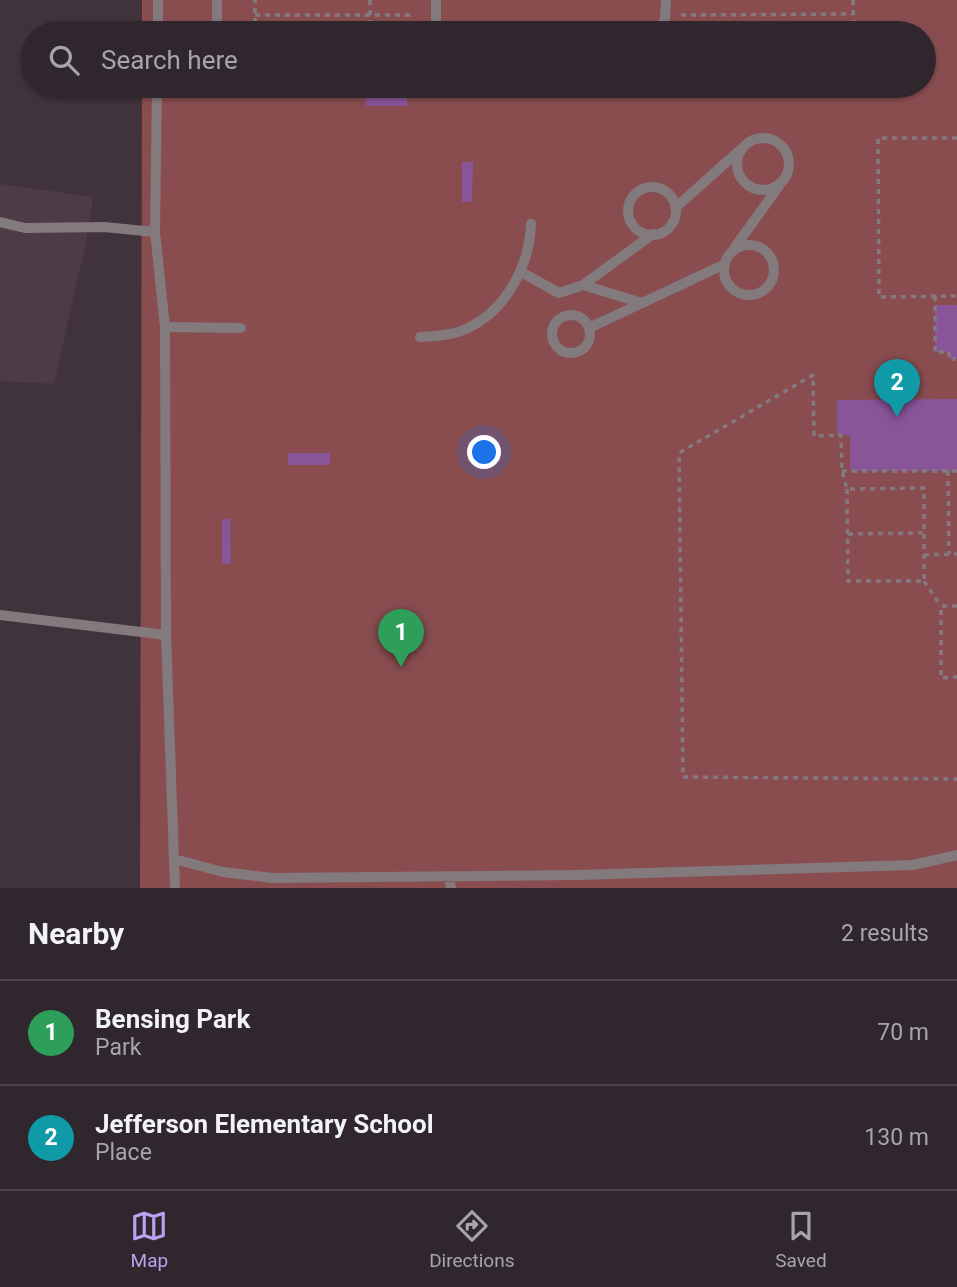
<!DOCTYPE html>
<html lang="en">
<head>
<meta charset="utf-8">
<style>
	:root { --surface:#30262d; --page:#382e35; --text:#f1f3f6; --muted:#a8a5aa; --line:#4b4349; --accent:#bca0f2 }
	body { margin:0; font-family:Roboto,sans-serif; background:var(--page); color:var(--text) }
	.you { position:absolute; left:485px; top:453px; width:24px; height:24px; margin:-18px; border:5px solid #fff; border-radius:50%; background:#1a73e8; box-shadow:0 0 0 10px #1a73e833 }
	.badge { display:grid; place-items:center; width:46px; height:46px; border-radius:50%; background:var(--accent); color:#fff; font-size:23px; font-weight:700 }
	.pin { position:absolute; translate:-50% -58px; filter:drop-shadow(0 2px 4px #0008) }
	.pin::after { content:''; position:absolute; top:37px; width:24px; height:21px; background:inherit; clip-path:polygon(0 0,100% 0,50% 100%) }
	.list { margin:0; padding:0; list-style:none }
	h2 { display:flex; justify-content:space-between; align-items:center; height:91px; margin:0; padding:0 28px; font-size:30px }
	h2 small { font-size:23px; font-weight:400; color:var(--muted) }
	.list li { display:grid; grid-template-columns:46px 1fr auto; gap:21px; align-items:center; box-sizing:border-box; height:105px; padding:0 28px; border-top:2px solid var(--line) }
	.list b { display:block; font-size:26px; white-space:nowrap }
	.list p { margin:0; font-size:23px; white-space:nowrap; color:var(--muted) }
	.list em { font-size:23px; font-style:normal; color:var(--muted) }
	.icon { flex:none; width:38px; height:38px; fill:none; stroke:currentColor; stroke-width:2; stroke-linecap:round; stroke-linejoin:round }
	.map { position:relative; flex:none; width:957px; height:888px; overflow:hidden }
	.search { position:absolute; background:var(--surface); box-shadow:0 2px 5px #0004; left:21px; right:21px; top:21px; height:77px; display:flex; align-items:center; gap:18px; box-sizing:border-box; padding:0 24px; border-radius:38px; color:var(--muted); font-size:26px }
	.sheet { height:301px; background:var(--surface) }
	nav { display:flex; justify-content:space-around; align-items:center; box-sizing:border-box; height:98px; border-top:2px solid var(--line); background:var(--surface); font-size:19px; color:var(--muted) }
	nav a { display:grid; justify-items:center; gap:4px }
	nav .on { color:var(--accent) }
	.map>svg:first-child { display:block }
</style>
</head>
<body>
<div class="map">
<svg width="957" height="888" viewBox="0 0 957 888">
	<rect width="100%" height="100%" fill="#40333c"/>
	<!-- built -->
	<path fill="#4d3b48" d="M 0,184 L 93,197 L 86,242 L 54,384 L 0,381 Z"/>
	<!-- green -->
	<path fill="#894d50" d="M 142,0 L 957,0 L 957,888 L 140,888 L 142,86 L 924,86 L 924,33 L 142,33 Z"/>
	<!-- building -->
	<path fill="#885598" d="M 366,97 L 407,97 L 407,106 L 366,106 Z
		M 462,162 L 473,162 L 472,202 L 462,202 Z
		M 935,305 L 957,305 L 957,359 L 949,359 L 949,352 L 935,352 Z
		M 957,399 L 957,471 L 850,471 L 850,435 L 837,435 L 837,400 Z
		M 288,453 L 330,453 L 330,465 L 288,465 Z
		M 222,519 L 230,519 L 231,564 L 222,564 Z"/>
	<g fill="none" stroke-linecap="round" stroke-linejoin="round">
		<!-- path -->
		<path stroke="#847980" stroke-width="3.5" stroke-dasharray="5 5" stroke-linecap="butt" d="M 370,0 L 370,33
			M 853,0 L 854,33
			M 255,15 L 410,15
			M 681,15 L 853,14
			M 625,30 L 625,33
			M 255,33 L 255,0
			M 957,138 L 878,138 L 879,297 L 957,296
			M 935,296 L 935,352 L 949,352 L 949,359 L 956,359
			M 842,471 L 957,471
			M 948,471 L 949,554
			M 847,489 L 848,581 L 924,581 L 924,488 L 847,489 L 842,471 L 841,435 L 814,436 L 813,375 L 679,453 L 683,777 L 957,779
			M 848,534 L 923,533
			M 924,555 L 957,554
			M 924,581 L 940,605
			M 957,606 L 941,606 L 941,678 L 957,677"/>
		<!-- lane -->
		<path stroke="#837a7d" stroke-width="10" d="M 436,0 L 436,33
			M 158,33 L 158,0
			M 217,33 L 217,0
			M 656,33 L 665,19 L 666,0
			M 157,86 L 155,232 L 165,327 L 166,635 L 175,888
			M737 164a26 26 0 1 1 52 0a26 26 0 1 1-52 0Z
			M628 211a24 24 0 1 1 48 0a24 24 0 1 1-48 0Z
			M 675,208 L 740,150
			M 0,222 L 25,228 L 104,227 L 155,232
			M724 270a25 25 0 1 1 50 0a25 25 0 1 1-50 0Z
			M 735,247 L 779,186
			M 521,272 L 559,293 L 583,285 L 653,234
			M 583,285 L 642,303
			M552 334a19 19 0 1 1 38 0a19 19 0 1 1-38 0Z
			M 165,327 L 241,328
			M 589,328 L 725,264
			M 420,337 C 433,336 446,336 458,332 C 503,317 529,269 531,224
			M 0,615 L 166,635
			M 174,859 L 223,872 L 272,878 L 577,875 L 913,865 L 957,855
			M 449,876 L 451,888"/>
	</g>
</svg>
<div class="you"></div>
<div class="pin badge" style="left:401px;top:667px;background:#2e9e5b">1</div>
<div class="pin badge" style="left:897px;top:417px;background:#0f9aa8">2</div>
<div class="search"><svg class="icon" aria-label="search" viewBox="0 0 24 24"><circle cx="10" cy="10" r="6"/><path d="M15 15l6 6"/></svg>Search here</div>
</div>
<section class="sheet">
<h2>Nearby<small>2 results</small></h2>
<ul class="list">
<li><span class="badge" style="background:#2e9e5b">1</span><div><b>Bensing Park</b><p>Park</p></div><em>70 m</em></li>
<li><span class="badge" style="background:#0f9aa8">2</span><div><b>Jefferson Elementary School</b><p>Place</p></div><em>130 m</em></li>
</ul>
</section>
<nav>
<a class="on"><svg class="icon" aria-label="map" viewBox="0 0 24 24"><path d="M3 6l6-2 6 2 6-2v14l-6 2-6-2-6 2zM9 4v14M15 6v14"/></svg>Map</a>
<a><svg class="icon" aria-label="directions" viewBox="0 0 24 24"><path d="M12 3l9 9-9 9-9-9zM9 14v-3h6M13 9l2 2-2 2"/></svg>Directions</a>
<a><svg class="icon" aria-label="saved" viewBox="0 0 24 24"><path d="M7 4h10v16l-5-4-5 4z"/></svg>Saved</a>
</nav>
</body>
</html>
